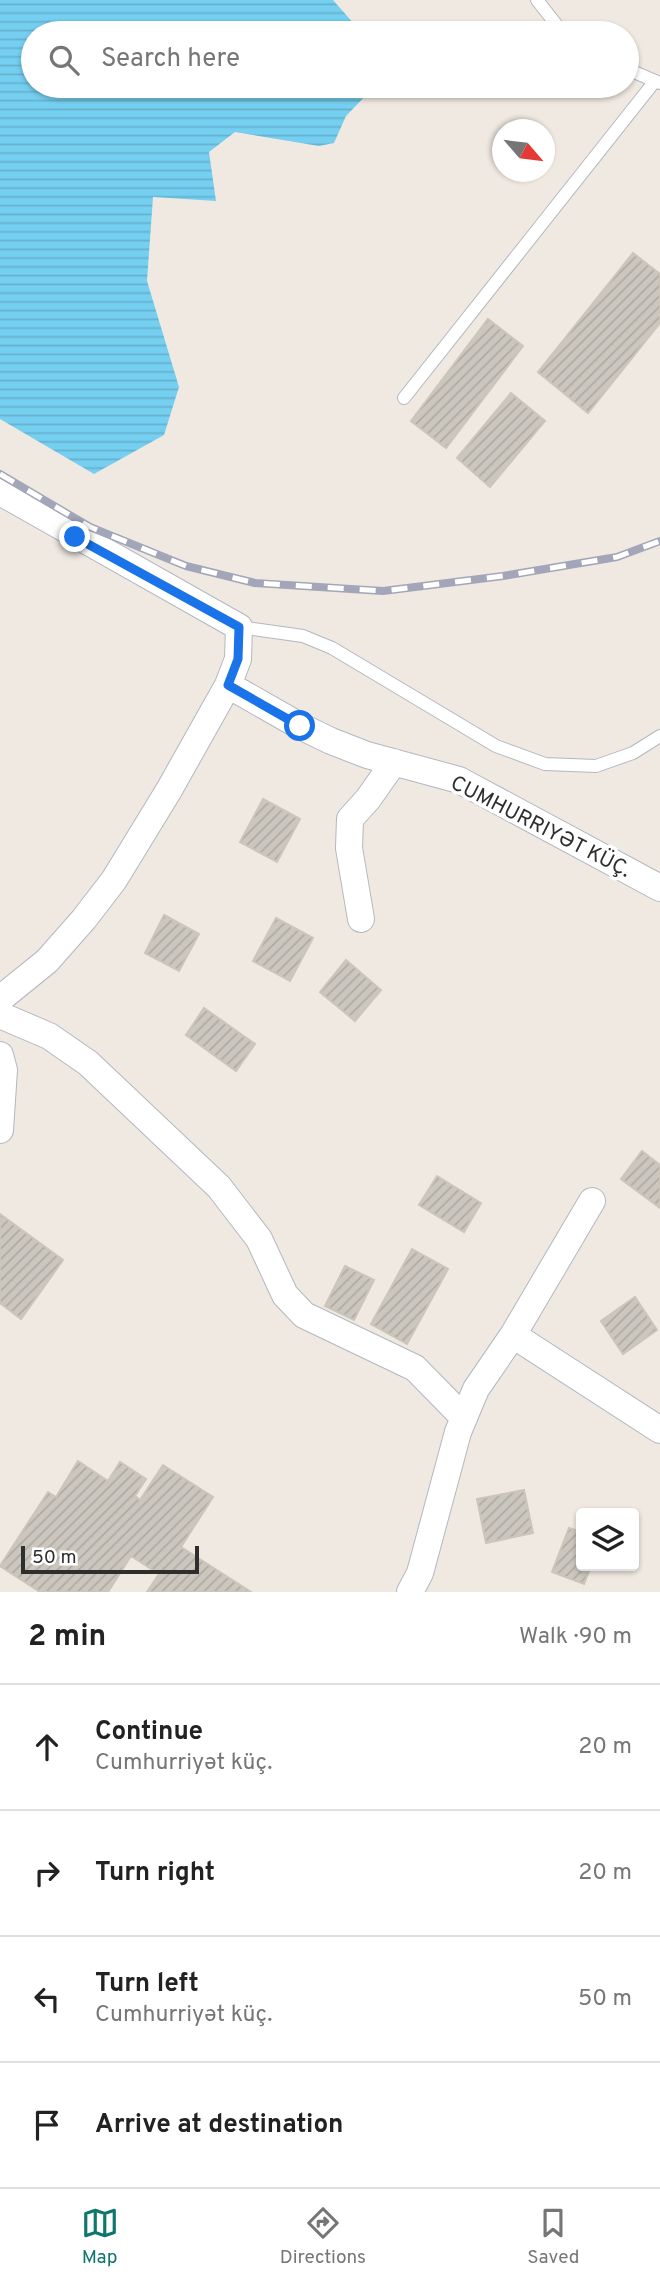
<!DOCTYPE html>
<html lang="en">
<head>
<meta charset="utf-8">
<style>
	:root { --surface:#fff; --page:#f6f6f6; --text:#222; --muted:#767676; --line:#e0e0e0; --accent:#0f766e }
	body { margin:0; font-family:Overpass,sans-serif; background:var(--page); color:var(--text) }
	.controls { position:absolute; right:21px; bottom:21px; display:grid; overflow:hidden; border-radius:7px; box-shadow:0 2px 5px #0004 }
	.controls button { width:63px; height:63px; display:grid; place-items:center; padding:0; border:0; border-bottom:2px solid var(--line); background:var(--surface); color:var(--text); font:35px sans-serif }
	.compass { position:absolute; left:492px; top:119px; width:63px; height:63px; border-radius:50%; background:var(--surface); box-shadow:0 2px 5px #0004; rotate:118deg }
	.scale { position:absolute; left:21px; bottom:18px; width:178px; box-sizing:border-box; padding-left:7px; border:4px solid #2e2e2e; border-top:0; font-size:19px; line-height:24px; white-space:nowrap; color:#2e2e2e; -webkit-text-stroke:5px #fff; paint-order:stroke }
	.stop { position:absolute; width:21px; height:21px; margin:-16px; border:5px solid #1a73e8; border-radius:50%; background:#fff }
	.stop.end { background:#1a73e8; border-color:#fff; box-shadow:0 2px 7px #0008 }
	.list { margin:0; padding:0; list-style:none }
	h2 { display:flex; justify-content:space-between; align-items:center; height:91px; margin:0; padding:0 28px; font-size:30px }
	h2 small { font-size:23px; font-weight:400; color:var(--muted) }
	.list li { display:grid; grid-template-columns:46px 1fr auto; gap:21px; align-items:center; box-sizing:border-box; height:126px; padding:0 28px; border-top:2px solid var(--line) }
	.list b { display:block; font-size:26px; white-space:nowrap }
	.list p { margin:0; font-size:23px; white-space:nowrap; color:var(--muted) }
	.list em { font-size:23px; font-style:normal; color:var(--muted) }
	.icon { flex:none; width:38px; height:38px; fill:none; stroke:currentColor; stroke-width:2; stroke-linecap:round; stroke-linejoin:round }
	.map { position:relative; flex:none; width:660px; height:1592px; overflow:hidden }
	.search { position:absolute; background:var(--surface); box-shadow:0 2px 5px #0004; left:21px; right:21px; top:21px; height:77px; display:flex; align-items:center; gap:18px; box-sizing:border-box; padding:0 24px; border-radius:38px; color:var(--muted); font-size:26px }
	.sheet { height:595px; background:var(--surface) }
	nav { display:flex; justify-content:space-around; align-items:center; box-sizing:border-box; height:98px; border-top:2px solid var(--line); background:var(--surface); font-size:19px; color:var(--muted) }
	nav a { display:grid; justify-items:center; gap:4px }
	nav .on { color:var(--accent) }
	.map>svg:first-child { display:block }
</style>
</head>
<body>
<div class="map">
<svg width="660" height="1592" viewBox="0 0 660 1592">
	<defs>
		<pattern id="water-rules" width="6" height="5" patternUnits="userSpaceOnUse" patternTransform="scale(1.75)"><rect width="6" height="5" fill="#75cff0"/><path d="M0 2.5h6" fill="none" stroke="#66b2ce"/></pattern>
		<pattern id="building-hatch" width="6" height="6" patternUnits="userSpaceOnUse" patternTransform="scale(1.75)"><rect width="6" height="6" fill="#cbc7bf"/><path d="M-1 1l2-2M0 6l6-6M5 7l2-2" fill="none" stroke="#afaba4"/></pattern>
	</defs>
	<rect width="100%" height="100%" fill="#efe9e1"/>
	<!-- water -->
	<path fill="url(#water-rules)" d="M 0,0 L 333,0 L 362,33 L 33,33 L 33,86 L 375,86 L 346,116 L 334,143 L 319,146 L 235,132 L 209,152 L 216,201 L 153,197 L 147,281 L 179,387 L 164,435 L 94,474 L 0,419 Z"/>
	<!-- building -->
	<path fill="url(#building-hatch)" stroke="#cbc5ba" stroke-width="2" d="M 633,253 L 660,274 L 660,323 L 588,413 L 538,372 Z
		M 488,319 L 523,346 L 446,448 L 411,421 Z
		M 511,393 L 545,421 L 490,487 L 457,458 Z
		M 263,799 L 300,819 L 277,862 L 240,842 Z
		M 164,915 L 199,934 L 179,971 L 145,953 Z
		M 276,918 L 313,938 L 290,981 L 253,961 Z
		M 346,960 L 381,990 L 355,1021 L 320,992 Z
		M 204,1008 L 255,1044 L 236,1071 L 186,1035 Z
		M 642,1151 L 660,1165 L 660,1208 L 621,1179 Z
		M 437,1176 L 481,1203 L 464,1232 L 419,1205 Z
		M 0,1214 L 63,1260 L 21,1319 L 0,1303 Z
		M 412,1249 L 448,1269 L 407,1344 L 371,1324 Z
		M 345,1266 L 374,1280 L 354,1320 L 325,1306 Z
		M 635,1297 L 657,1330 L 623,1354 L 601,1321 Z
		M 78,1461 L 108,1481 L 120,1462 L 146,1479 L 135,1496 L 140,1500 L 163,1465 L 213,1497 L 181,1547 L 251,1592 L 147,1592 L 159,1574 L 131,1556 L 108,1592 L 40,1592 L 0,1566 L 48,1492 L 56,1497 Z
		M 524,1490 L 533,1533 L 486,1543 L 477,1499 Z
		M 569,1528 L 581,1532 L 581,1566 L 591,1566 L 584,1584 L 552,1572 Z"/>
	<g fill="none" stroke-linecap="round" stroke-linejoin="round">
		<!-- service casing -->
		<g stroke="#b4b7c1" stroke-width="14">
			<path id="service" d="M 537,0 L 563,33
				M 627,69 L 660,83
				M 404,398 L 655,81
				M 239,627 L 303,636 L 332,648 L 496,746 L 545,764 L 596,766 L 633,753 L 660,736"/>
		</g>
		<!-- minor casing -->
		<g stroke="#b4b7c1" stroke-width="28">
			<path id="minor" d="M 0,492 L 239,627 L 238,659 L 228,685 L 169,790 L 114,880 L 84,919 L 47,961 L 0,999
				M 228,685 L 300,726 L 331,741 L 367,755 L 459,780 L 660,888
				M 361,919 L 349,848 L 350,819 L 368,799 L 394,762
				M 0,1015 L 49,1036 L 88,1063 L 219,1187 L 259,1239 L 285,1295 L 304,1315 L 415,1368 L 464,1418
				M 0,1055 L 4,1070 L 0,1130
				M 513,1335 L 660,1430
				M 410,1592 L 420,1573 L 458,1432 L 476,1389 L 513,1335 L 592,1201"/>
		</g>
		<!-- service -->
		<use href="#service" stroke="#fff" stroke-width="12"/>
		<!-- minor -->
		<use href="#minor" stroke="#fff" stroke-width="26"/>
		<!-- rail casing -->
		<g stroke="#a3a6b8" stroke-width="8">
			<path id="rail" d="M 0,474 L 90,527 L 186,566 L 255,583 L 383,591 L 503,576 L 617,557 L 660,541"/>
		</g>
		<!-- rail -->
		<use href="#rail" stroke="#fff" stroke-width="5" stroke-dasharray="16" stroke-linecap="butt"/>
	</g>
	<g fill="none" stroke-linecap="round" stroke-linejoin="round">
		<!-- route -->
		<path stroke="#1a73e8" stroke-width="9" d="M 75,537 L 239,627 L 238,659 L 228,685 L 300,726"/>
	</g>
	<g text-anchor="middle" stroke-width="7" stroke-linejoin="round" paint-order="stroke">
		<!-- street labels -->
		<g font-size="21" fill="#2e2e2e" stroke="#fff">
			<text transform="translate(541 826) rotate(27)" y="7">CUMHURRIYƏT KÜÇ.</text>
		</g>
	</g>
</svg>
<div class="controls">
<button><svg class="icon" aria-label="layers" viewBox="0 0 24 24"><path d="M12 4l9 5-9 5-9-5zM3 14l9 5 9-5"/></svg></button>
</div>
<svg class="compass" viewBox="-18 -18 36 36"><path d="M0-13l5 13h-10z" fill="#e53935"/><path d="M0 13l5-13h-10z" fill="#767676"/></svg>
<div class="scale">50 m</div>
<div class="stop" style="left:300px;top:726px"></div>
<div class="stop end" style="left:75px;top:537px"></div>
<div class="search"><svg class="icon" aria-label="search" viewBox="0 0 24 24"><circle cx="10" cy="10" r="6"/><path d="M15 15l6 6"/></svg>Search here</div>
</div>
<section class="sheet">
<h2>2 min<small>Walk · 90 m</small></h2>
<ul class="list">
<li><svg class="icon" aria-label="ahead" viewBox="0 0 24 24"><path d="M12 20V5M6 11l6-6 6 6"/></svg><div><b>Continue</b><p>Cumhurriyət küç.</p></div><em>20 m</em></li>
<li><svg class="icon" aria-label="right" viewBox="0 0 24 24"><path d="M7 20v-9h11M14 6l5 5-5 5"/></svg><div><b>Turn right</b></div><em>20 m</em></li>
<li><svg class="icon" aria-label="left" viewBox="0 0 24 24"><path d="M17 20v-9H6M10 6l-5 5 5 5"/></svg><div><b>Turn left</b><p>Cumhurriyət küç.</p></div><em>50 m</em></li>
<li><svg class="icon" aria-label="arrive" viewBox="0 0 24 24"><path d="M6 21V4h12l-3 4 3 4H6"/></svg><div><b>Arrive at destination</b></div></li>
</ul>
</section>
<nav>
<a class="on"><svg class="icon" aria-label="map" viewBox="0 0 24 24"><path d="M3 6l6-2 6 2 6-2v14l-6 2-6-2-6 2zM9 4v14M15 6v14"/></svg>Map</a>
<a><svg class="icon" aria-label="directions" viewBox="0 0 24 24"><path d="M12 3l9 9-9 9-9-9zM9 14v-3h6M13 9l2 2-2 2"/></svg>Directions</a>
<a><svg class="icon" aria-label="saved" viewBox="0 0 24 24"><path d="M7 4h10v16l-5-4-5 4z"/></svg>Saved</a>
</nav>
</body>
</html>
